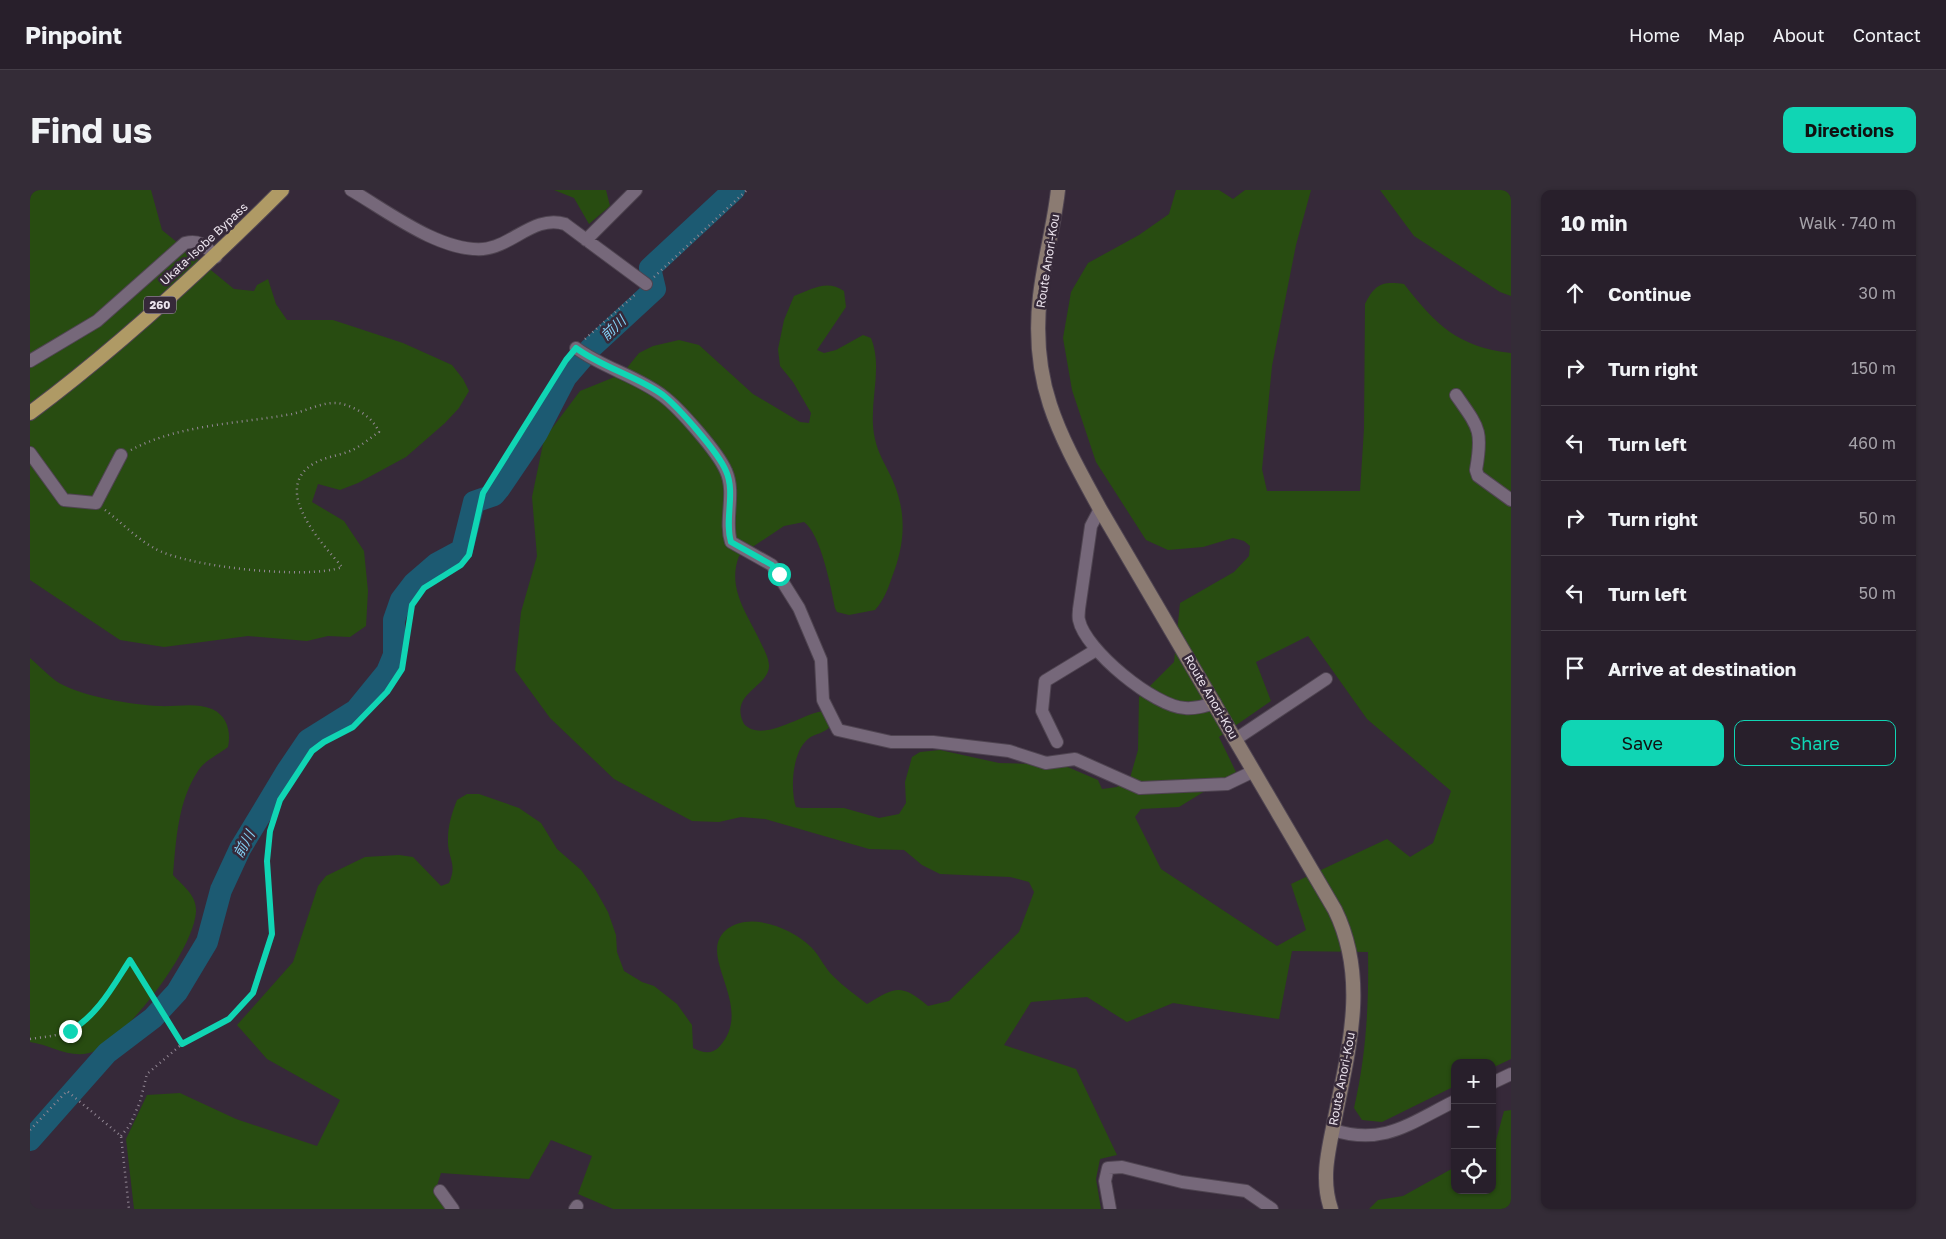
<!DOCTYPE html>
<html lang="en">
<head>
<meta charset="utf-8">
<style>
	:root { --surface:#281f2b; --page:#342c37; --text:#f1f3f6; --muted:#a5a2a9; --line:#443d47; --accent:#10d5b4 }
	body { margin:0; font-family:"Golos Text","Noto Sans JP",sans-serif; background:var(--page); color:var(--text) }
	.controls { position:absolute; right:15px; bottom:15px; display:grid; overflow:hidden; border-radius:10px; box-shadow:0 1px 4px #0004 }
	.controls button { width:45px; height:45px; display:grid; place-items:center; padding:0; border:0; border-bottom:1px solid var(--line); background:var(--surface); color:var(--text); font:25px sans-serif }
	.stop { position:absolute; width:15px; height:15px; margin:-11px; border:4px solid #10d5b4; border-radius:50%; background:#fff }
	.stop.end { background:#10d5b4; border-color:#fff; box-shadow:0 1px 5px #0008 }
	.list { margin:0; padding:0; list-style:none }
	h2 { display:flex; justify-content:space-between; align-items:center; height:65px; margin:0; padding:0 20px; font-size:21px }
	h2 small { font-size:16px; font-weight:400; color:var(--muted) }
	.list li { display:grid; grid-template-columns:32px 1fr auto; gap:15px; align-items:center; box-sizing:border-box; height:75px; padding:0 20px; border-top:1px solid var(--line) }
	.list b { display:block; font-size:19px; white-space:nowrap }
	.list em { font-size:16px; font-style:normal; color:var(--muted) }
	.actions { display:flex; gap:10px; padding:15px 20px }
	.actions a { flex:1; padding:11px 0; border:1px solid var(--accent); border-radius:10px; text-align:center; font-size:18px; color:var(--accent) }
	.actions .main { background:var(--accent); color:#111 }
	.icon { flex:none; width:28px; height:28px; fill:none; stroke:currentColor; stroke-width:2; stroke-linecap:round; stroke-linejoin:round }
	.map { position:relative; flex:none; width:1481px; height:1019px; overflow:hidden; border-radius:10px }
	header { display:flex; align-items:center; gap:30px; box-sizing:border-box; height:70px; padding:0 25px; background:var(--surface); border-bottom:1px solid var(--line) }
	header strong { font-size:24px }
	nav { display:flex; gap:28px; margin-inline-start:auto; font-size:18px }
	.intro { display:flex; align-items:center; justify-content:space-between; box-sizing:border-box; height:120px; padding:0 30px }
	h1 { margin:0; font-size:35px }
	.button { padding:12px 22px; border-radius:10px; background:var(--accent); color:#111; font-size:18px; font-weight:700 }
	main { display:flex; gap:30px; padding:0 30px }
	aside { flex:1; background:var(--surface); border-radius:10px; box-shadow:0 1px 4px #0004 }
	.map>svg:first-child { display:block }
</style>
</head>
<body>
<header>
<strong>Pinpoint</strong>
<nav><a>Home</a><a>Map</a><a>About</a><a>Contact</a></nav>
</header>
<div class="intro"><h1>Find us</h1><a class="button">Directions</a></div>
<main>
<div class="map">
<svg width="1481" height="1019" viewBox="0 0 1481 1019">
	<rect width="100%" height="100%" fill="#362939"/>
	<!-- green -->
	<path fill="#284c11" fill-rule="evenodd" d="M 0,0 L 121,0 L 132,40 L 204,99 L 224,101 L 227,95 L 238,89 L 246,114 L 257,130 L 303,130 L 373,153 L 422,175 L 433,189 L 439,201 L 429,218 L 415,233 L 376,267 L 328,293 L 310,300 L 288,294 L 282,312 L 314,331 L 334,361 L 338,401 L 336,436 L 320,447 L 298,446 L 277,451 L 218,446 L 134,457 L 90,450 L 0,390 Z
		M 524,0 L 576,0 L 580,16 L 559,34 L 544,8 Z
		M 1146,0 L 1189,0 L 1203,9 L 1215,0 L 1281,0 L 1266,55 L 1242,176 L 1232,279 L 1237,301 L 1330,301 L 1334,239 L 1335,114 C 1345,94 1352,91 1374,94 C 1406,135 1428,157 1481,163 L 1481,869 L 1462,878 L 1462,873 L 1425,873 L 1425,896 L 1352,932 L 1332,930 L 1324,918 C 1336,866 1339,816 1338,762 L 1262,761 L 1249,829 L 1143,813 L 1097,832 L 1057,807 L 1001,812 L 974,855 L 1046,879 L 1087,965 L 1070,969 L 1066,989 L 1071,1019 L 583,1019 L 548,1004 L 562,966 L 521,950 L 499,989 L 411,983 L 405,1002 L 417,1019 L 104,1019 L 96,949 L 117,905 L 150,903 L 206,929 L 287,956 L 310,910 L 237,869 L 207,835 L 263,772 L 288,696 L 296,686 L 335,667 L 369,665 L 383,667 L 411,696 L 419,693 C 428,673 417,668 418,649 C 418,635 422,623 427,610 L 437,604 L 449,604 L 489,618 L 511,633 L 527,659 L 551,680 L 565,699 L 578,722 L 586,745 L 587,762 L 594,781 L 612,792 L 624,796 L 647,814 L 662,835 L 663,858 C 673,863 682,865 690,856 C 725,816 667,767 695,741 C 718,720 762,738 781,757 C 790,766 795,779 804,787 C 814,797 826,805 837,814 C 865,797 871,793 898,816 L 919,811 L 989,742 L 1004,702 L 999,692 L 980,687 L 910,684 L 892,675 L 874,660 L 839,659 L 735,629 L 711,627 L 689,632 L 662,631 L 584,589 L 520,528 L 485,480 L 491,422 L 507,366 L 502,307 L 514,249 L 550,201 L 592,184 L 609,163 L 623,156 L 649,150 L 669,155 L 723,204 L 770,232 L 779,233 L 781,223 L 763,192 L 750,176 L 748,159 L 754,130 L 764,106 C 782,99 797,89 814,101 L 816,117 L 787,160 L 794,163 L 806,160 L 833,145 L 841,148 C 854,180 837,215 845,249 C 848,264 857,277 863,291 C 877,324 875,354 862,387 C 858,399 854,410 845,420 L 819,425 L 807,422 L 805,418 C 801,398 791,344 774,332 L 754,336 L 709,366 C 697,397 716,422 729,449 C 733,458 738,465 739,475 C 740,497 698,503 714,534 C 733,554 772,523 794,521 L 801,535 C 795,544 785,543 778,549 C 762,562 760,600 766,617 L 772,618 L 814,618 L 849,628 L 869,624 L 876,613 L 875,592 L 882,567 L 890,562 L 910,560 L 969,573 L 1033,575 L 1068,590 L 1072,599 L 1087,597 L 1100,588 L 1108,560 L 1109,507 L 1144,472 L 1150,413 L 1204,382 L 1219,366 L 1220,356 L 1214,351 L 1203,348 L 1173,357 L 1138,360 L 1116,350 L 1066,272 L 1042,200 L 1033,148 L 1041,102 L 1058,73 L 1109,45 L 1139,24 ZM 1278,446 L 1337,529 L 1421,601 L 1403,653 L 1380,667 L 1357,649 L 1261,694 L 1276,740 L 1247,756 L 1131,679 L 1105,627 L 1111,619 L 1149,617 L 1206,582 L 1189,547 L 1241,511 L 1226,472 Z
		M 1350,0 L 1481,0 L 1481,106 L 1470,102 L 1384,46 Z
		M 0,468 C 8,475 17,484 26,491 C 48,506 102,515 129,516 C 146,517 165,512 182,519 C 198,526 201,543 198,557 C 189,564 174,571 168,581 C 148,611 146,650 143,685 C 153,696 167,705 166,722 C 163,761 100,842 67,860 C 44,872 22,855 0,852 Z
		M 1481,920 L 1481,1019 L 1339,1019 L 1348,1010 L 1373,1006 L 1425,977 L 1425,1000 L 1462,1000 L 1462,956 L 1465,954 L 1474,921 Z"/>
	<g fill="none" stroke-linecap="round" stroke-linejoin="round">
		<!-- river -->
		<path stroke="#1c5a72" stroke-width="22" d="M 0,950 L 77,863 L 123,828 L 147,802 L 177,752 L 191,700 L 210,659 L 257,581 L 278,550 L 326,520 L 357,482 L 364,465 L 364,430 L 371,410 L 384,393 L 406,374 L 432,360 L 444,312 L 464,305 L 469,299 L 507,243 L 536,187 L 561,158 L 625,99 L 620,78 L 704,0"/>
		<!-- minor casing -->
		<g stroke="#4f4451" stroke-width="14">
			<path id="minor" d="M 321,0 C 357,21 410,62 453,59 C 481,57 505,24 535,34 L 616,94
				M 556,50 L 606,0
				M 546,158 C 573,178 607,186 633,206 C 649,218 688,262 696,281 C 706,303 694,330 701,352 L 742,375 L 769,418 L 791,470 L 793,510 L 808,540 L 861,552 L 903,552 L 979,561 L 1016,573 L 1045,569 L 1110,598 L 1197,594 L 1224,581
				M 0,171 L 67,131 L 155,53 C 170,49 175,56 186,67
				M 1426,205 C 1449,238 1453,240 1446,280 L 1448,286 L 1481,310
				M 0,263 L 34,310 L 66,313 L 91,265
				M 1070,319 L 1061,336 L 1049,419 C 1049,422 1048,427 1049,430 C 1055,460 1125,517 1155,518 C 1165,519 1175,516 1185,513
				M 1206,549 L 1296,489
				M 1027,552 L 1012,521 L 1015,491 L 1066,460
				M 1462,893 L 1481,884
				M 1303,940 C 1354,956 1380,933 1425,911
				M 410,1001 L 423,1019
				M 545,1019 L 547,1016
				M 1080,1019 L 1075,991 L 1078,978 L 1092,977 L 1152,992 L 1216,1001 L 1242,1019"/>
		</g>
		<!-- secondary casing -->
		<g stroke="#4f4451" stroke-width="16">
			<path id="secondary" d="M 1028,0 C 1024,36 1014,70 1010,106 C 1000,194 1029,244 1070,319 L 1305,720 C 1339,790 1318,861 1304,933 C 1298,962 1291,990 1301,1019"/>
		</g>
		<!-- trunk casing -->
		<g stroke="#4f4451" stroke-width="16">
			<path id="trunk" d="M 0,223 C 90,156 173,79 252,0"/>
		</g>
		<!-- path -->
		<path stroke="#948996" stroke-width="2.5" stroke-dasharray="1 4" stroke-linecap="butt" d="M 624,87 L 717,0
			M 555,149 L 607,103
			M 75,320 C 91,332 106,348 124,358 C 155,377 279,390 312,377 C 292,353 241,300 283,274 C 294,267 308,266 320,261 C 330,257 340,248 349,242 C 343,227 323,215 307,213 C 292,212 276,221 262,224 C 208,234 150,234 101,260
			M 0,849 C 13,847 26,846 38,842 C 68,830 84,795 100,770 L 152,854
			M 0,940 L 37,901 L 91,946 L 99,1019
			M 91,946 L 100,935 L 110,912 L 117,884 L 152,854 L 199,829 L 223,803 L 241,744 L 237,671 L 240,641 L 250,610 L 282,561 L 294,552 L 323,537 L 357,501 L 372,479 L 382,415 L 394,398 L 431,375 L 439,365 L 453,303 L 539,166"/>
		<!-- minor -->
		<use href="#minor" stroke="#76687a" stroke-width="12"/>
		<!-- secondary -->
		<use href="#secondary" stroke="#8b7b72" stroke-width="14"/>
		<!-- trunk -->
		<use href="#trunk" stroke="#af9a65" stroke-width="14"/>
	</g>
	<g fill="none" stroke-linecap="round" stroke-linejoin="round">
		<!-- route -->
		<path stroke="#10d5b4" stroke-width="6" d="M 40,841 C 68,825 83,796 100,770 L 152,854 L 199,829 L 223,803 L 242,744 L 237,671 L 240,641 L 250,610 L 282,561 L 294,552 L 323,537 L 357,502 L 372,479 L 382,415 L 394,398 L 431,375 L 439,365 L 453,303 L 536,170 L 546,158 C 573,178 607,186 633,205 C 649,218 688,262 696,281 C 706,303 694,330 701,352 L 742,375 L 749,384"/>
	</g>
	<g text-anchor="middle" stroke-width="5" stroke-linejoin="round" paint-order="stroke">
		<!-- shield labels -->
		<rect fill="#362939" stroke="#b5acb8" stroke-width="1" x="114" y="106.5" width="32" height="17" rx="4"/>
		<g font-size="11" font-weight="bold" fill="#ece4ee">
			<text x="130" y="119">260</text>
		</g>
		<!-- street labels -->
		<g font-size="12" fill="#ece4ee" stroke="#362939">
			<text transform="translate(174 54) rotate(-43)" y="4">Ukata-Isobe Bypass</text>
			<text transform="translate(1018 71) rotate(-81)" y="4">Route Anori-Kou</text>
			<text transform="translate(1181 507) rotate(60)" y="4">Route Anori-Kou</text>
			<text transform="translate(1312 889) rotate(-79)" y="4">Route Anori-Kou</text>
		</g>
		<!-- water labels -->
		<g font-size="14" font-style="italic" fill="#84d1f5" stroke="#362939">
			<text transform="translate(583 138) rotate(-43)" y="5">前川</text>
			<text transform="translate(214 654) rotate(-61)" y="5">前川</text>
		</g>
	</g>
</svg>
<div class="controls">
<button>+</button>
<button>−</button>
<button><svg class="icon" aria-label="locate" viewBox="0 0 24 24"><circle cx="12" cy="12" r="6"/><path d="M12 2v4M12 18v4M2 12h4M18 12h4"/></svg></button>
</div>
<div class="stop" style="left:749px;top:384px"></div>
<div class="stop end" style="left:40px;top:841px"></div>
</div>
<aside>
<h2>10 min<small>Walk · 740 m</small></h2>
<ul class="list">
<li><svg class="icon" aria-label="ahead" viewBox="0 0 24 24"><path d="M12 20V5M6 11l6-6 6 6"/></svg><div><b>Continue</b></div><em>30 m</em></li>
<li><svg class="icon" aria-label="right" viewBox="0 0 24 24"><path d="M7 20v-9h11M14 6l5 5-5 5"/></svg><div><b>Turn right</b></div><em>150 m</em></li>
<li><svg class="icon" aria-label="left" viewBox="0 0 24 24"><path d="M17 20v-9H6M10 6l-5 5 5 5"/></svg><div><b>Turn left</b></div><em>460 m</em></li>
<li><svg class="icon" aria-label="right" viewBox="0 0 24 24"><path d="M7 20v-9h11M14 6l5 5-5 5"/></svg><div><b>Turn right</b></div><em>50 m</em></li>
<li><svg class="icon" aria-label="left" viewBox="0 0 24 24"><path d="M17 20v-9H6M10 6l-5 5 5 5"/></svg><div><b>Turn left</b></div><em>50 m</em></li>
<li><svg class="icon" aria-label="arrive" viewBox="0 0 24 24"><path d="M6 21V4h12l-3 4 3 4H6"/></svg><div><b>Arrive at destination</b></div></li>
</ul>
<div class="actions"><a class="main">Save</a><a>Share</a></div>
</aside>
</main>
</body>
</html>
